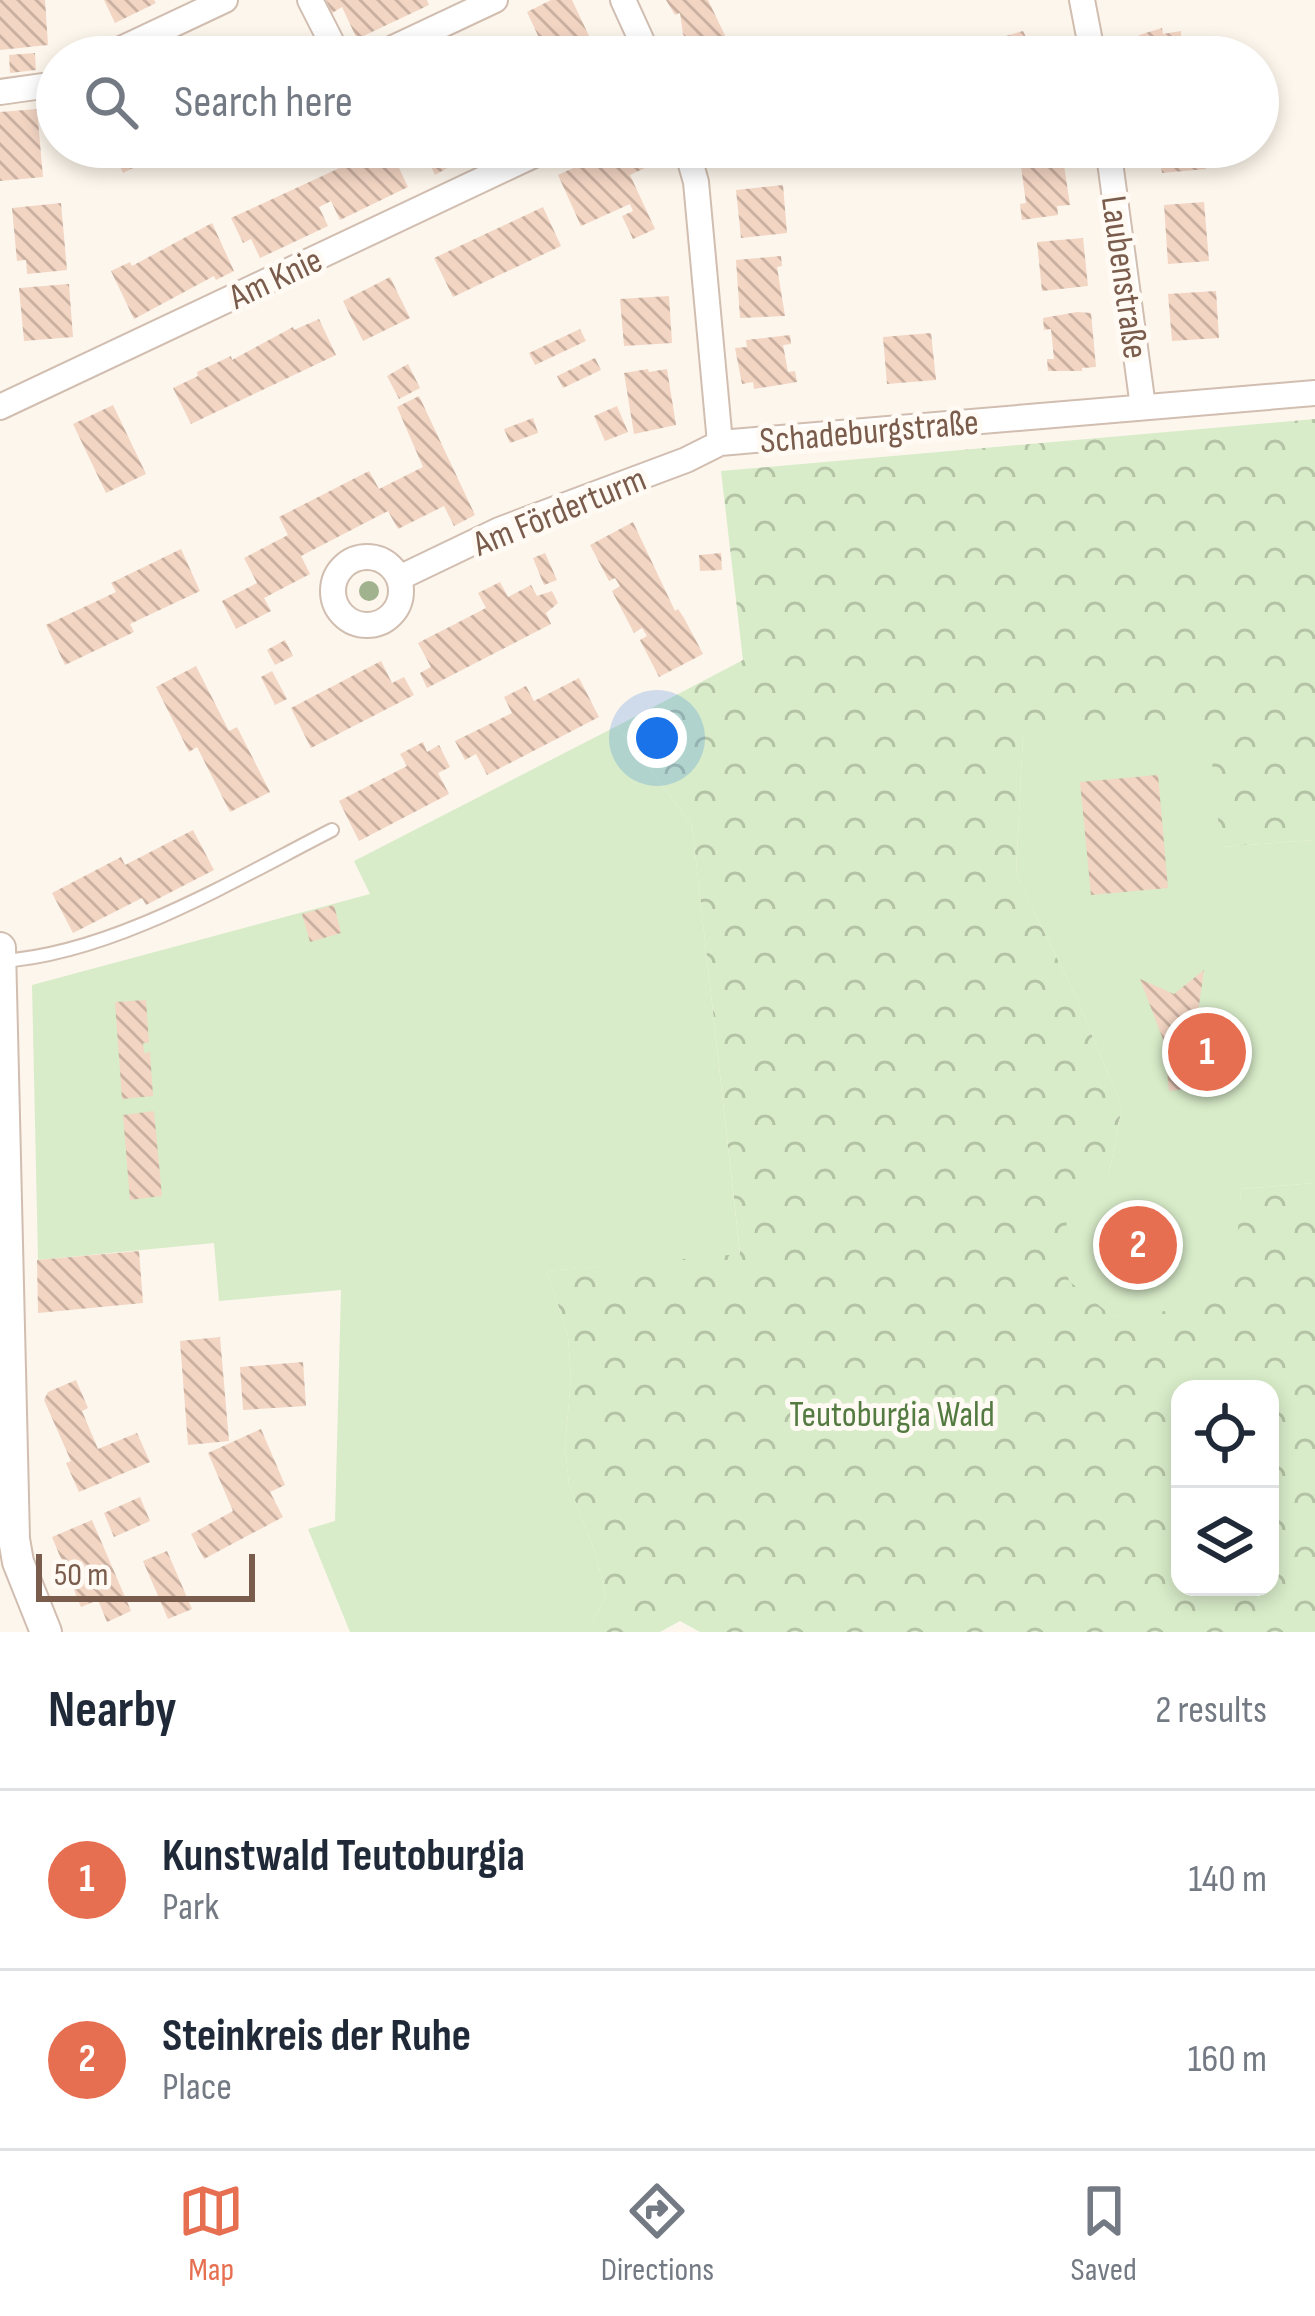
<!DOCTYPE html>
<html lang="en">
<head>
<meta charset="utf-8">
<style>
	:root { --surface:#fff; --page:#f6f6f7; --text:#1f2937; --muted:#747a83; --line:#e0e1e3; --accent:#e76f51 }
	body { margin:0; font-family:"Sofia Sans Condensed",sans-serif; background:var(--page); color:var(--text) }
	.controls { position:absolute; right:36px; bottom:36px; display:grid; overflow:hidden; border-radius:24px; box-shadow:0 6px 18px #0003 }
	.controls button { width:108px; height:108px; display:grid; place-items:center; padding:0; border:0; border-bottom:3px solid var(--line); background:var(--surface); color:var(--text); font:60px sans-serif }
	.scale { position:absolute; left:36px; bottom:30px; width:219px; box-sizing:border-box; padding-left:12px; border:6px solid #7a5c4d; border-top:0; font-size:33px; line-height:42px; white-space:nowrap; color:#7a5c4d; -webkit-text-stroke:9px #fffaf3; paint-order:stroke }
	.you { position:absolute; left:657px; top:738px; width:42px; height:42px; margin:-30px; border:9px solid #fff; border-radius:50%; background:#1a73e8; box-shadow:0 0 0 18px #1a73e833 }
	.badge { display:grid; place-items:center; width:78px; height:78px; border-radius:50%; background:var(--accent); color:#fff; font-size:39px; font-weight:700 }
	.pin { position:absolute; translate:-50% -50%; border:6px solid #fff; box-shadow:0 3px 12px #0006 }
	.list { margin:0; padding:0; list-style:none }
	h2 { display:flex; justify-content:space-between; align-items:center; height:156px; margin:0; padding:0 48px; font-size:51px }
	h2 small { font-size:39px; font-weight:400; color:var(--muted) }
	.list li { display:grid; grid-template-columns:78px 1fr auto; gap:36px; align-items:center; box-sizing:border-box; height:180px; padding:0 48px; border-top:3px solid var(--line) }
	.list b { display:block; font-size:45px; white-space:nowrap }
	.list p { margin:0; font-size:39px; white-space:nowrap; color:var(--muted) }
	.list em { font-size:39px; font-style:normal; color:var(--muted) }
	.icon { flex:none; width:66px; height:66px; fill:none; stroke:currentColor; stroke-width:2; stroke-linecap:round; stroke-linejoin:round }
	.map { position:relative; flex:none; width:1315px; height:1632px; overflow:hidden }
	.search { position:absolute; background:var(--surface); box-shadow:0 6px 18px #0003; left:36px; right:36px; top:36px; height:132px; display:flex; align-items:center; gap:30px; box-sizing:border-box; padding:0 42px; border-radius:66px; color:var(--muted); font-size:45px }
	.sheet { height:516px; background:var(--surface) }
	nav { display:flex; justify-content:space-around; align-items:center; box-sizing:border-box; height:168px; border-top:3px solid var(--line); background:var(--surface); font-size:33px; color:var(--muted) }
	nav a { display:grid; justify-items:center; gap:6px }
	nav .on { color:var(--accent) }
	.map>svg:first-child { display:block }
</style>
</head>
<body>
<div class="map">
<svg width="1315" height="1632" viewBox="0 0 1315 1632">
	<defs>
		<pattern id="forest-crowns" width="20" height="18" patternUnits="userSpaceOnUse" patternTransform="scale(3)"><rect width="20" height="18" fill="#d8ecc9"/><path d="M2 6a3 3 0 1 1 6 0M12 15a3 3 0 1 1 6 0" fill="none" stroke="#b4c2a5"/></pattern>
		<pattern id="building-back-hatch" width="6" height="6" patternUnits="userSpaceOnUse" patternTransform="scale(3)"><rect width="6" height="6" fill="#f3d5c3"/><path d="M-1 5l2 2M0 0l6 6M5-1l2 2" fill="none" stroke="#cab0a1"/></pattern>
	</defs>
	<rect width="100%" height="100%" fill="#fdf6ec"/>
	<!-- forest -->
	<path fill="url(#forest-crowns)" fill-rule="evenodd" d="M 1315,419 L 1315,840 L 1221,847 L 1023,735 L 1016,874 L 1076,997 L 1122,1107 L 1109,1174 L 1068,1216 L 1112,1316 C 1161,1324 1197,1286 1235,1259 L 1241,1189 L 1315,1183 L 1315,1632 L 700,1632 L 680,1621 L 660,1632 L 579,1632 L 594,1619 L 606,1596 L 596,1555 L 569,1485 L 565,1446 L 571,1379 L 568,1336 L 547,1271 L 740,1253 L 692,825 L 617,726 L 743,660 L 721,471 ZM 1180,1389 L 1270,1389 L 1270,1587 L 1180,1587 Z"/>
	<!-- park -->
	<path fill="#d8ecc9" d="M 1208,724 L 1221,847 L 1315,840 L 1315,1183 L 1241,1189 L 1236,1259 L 1211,1287 L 1182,1307 L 1130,1319 L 1112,1316 L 1069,1281 L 1062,1253 L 1068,1215 L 1109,1174 L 1122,1107 L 1076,997 L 1016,874 L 1023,735 Z
		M 617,726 L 692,825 L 740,1254 L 547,1271 L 568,1336 L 571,1379 L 565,1446 L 569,1485 L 596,1555 L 606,1596 L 594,1619 L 580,1632 L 350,1632 L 308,1529 L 335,1521 L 341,1290 L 219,1301 L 214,1243 L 38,1260 L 32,985 L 370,894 L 354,861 Z"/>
	<!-- building -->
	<path fill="url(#building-back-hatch)" d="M 0,0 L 45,0 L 48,45 L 0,50 Z
		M 104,0 L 154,0 L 156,3 L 115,23 Z
		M 326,0 L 427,0 L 429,5 L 357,39 L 342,7 L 332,13 Z
		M 551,0 L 572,0 L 599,57 L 548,57 L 527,12 Z
		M 666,0 L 708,0 L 730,46 L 706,57 L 695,57 L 683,34 L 680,13 L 675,15 Z
		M 1162,28 L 1163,34 L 1181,31 L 1181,57 L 1139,57 L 1139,35 Z
		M 1023,31 L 1036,57 L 968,57 L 982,52 L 980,46 L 989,41 Z
		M 35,53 L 36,70 L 10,73 L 9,55 Z
		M 37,109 L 43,177 L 0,181 L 0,112 Z
		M 111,147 L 179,147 L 148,162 L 145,155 L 134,161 L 137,166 L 123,173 Z
		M 385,147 L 399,147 L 407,164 L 399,168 L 408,187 L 340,220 L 331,201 L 319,207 L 328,226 L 260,258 L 251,239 L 243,243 L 231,218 Z
		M 422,147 L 484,147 L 435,175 Z
		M 617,147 L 658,147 L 664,159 L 630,175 L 655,229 L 633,239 L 622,216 L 633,211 L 630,204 L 581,226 L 558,175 L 606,153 L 612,166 L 624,161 Z
		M 729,147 L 775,147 L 776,152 L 735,164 Z
		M 1158,147 L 1200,147 L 1206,169 L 1162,173 Z
		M 1036,152 L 1036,156 L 1062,152 L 1070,205 L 1057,206 L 1058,215 L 1022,220 L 1020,204 L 1026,203 L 1020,159 Z
		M 783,185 L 787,233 L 741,238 L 736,190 Z
		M 1204,202 L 1209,261 L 1168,264 L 1164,205 Z
		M 61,203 L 67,270 L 27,274 L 26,260 L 17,261 L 12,208 Z
		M 543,207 L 561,246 L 453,297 L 434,258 Z
		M 212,223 L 234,271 L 216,280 L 214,276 L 134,319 L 111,271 L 130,262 L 132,266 Z
		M 1083,238 L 1088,286 L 1042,291 L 1037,242 Z
		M 781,256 L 782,266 L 777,267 L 785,316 L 740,318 L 736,260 Z
		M 390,277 L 410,318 L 363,341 L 343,301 Z
		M 69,284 L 73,337 L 24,341 L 19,288 Z
		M 1216,291 L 1219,338 L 1172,341 L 1168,294 Z
		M 669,296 L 672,343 L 624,346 L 620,299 Z
		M 1077,312 L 1091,313 L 1096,367 L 1082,368 L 1082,371 L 1048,371 L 1047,359 L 1054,359 L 1051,329 L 1044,330 L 1043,318 Z
		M 319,319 L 336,355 L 191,424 L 173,388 L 198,376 L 197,372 L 231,356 L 232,360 L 293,327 L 294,330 Z
		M 580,329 L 586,341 L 535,365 L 529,353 Z
		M 931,333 L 936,380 L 887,384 L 883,337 Z
		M 790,335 L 791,344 L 783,345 L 788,372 L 795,371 L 797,382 L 754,389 L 753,382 L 742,384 L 735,348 L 747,347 L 746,340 Z
		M 595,358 L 601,370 L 563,388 L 557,376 Z
		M 408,364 L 420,388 L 399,399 L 387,376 Z
		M 648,369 L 649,372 L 667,369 L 676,425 L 634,434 L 624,373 Z
		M 419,396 L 475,515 L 454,526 L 444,506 L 398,529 L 388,511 L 301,556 L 310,574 L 264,598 L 271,611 L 236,629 L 222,601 L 257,583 L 244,558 L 288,535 L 279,517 L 369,471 L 379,489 L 423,467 L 397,407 Z
		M 113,405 L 146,474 L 106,493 L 73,424 Z
		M 617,406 L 628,432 L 605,441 L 594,416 Z
		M 533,418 L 538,433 L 510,443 L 504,429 Z
		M 633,522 L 675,611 L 678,609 L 684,618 L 703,654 L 659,677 L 640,640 L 647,636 L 642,628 L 634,633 L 612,591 L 620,586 L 615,578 L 609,581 L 590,545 Z
		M 181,549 L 200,591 L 130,624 L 134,632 L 65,665 L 46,625 L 116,592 L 111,583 Z
		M 545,553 L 557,580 L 544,585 L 533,558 Z
		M 721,553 L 722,570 L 700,571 L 699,555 Z
		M 500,582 L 508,597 L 531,585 L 537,596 L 552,591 L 558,603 L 546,613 L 551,624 L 427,688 L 420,673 L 431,667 L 418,643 L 486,608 L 478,593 Z
		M 285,640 L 293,656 L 275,665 L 267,650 Z
		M 381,661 L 392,683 L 404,677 L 414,695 L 311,748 L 291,708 Z
		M 196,666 L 229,731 L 237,727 L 270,792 L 230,812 L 197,747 L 189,752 L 156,687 Z
		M 272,671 L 287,699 L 275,705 L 261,677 Z
		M 579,678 L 599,717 L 487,775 L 476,754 L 465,760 L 455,741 L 512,713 L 504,697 L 526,686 L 534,701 Z
		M 423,742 L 427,752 L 439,745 L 450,767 L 438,773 L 449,794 L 359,841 L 339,801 L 407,766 L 400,754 Z
		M 1158,775 L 1168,888 L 1091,895 L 1080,782 Z
		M 193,830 L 214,870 L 146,905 L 142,898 L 73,933 L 52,893 L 121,857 L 125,865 Z
		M 334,905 L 341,933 L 310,942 L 302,914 Z
		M 1204,970 L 1196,1027 L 1202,1087 L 1169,1091 L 1164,1042 L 1140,979 L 1174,994 Z
		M 146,1000 L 149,1043 L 143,1043 L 144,1053 L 150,1052 L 153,1096 L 122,1099 L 115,1002 Z
		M 154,1111 L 162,1196 L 130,1200 L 123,1115 Z
		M 139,1251 L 143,1303 L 38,1313 L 37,1260 Z
		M 220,1337 L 229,1441 L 188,1445 L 180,1341 Z
		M 303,1362 L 306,1406 L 243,1410 L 240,1367 Z
		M 76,1380 L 88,1408 L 82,1411 L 98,1449 L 137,1433 L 150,1462 L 79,1492 L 66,1463 L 71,1461 L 44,1400 L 48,1392 Z
		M 261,1429 L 285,1485 L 270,1492 L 283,1517 L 204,1559 L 191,1534 L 233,1511 L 208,1453 Z
		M 140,1497 L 150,1521 L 114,1537 L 104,1513 Z
		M 92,1520 L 131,1611 L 107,1622 L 98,1600 L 81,1607 L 52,1537 Z
		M 167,1551 L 192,1609 L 168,1619 L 143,1561 Z"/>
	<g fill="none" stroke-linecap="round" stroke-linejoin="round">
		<!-- service casing -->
		<g stroke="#d1beb0" stroke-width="16">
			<path id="service" d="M 1,961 C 112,954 234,880 332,830"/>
		</g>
		<!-- minor casing -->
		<g stroke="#d1beb0" stroke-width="28">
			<path id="minor" d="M 310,0 L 339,57
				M 623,0 L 649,57
				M 1082,0 L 1093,57
				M 104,57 L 225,0
				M 374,57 L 495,0
				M 0,92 L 57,84
				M 686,147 L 696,182 L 720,443
				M 1108,147 L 1143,407
				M 0,407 L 551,147
				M333 591a34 34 0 1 1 68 0a34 34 0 1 1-68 0Z
				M 399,578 L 499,530 L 686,460 L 720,443 L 1315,393"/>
		</g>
		<!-- tertiary casing -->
		<g stroke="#d1beb0" stroke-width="34">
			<path id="tertiary" d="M 0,948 L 14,1539 L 18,1562 L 46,1632"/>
		</g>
		<!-- service -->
		<use href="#service" stroke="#fff" stroke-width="12"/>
		<!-- minor -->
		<use href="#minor" stroke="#fff" stroke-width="24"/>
		<!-- tertiary -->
		<use href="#tertiary" stroke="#fff" stroke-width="30"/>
	</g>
	<!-- trees -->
	<g fill="#a0b28e">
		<circle cx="369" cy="591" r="10"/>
		<circle cx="1142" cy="1245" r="10"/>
	</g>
	<g text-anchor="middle" stroke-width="10" stroke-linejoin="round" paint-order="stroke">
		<!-- street labels -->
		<g font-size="36" fill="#7a5c4d" stroke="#fffaf3">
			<text transform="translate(275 277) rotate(-25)" y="13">Am Knie</text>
			<text transform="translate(1126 277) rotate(82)" y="13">Laubenstraße</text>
			<text transform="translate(869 430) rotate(-5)" y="13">Schadeburgstraße</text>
			<text transform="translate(559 510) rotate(-22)" y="13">Am Förderturm</text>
		</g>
		<!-- park labels -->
		<g font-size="36" fill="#537a41" stroke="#fffaf3">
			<text x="892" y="1426">Teutoburgia Wald</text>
		</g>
	</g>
</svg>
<div class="controls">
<button><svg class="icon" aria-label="locate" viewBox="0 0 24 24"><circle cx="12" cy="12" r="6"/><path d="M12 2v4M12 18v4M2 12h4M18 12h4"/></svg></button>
<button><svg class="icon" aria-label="layers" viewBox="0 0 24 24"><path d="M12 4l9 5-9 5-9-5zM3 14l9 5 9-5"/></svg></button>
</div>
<div class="scale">50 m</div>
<div class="you"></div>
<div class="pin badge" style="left:1207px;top:1052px">1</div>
<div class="pin badge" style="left:1138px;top:1245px">2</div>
<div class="search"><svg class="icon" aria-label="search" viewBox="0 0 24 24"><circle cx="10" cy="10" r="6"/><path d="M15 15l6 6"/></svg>Search here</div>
</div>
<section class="sheet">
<h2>Nearby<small>2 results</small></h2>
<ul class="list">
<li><span class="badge">1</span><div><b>Kunstwald Teutoburgia</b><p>Park</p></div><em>140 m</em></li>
<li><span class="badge">2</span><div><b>Steinkreis der Ruhe</b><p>Place</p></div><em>160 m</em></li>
</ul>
</section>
<nav>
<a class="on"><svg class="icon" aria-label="map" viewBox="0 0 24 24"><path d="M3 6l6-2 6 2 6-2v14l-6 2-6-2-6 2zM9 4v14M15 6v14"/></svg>Map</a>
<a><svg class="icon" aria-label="directions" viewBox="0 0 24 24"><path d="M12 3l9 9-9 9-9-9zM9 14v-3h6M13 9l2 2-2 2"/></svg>Directions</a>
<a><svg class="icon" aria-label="saved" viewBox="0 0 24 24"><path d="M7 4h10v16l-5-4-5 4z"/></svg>Saved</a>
</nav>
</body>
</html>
